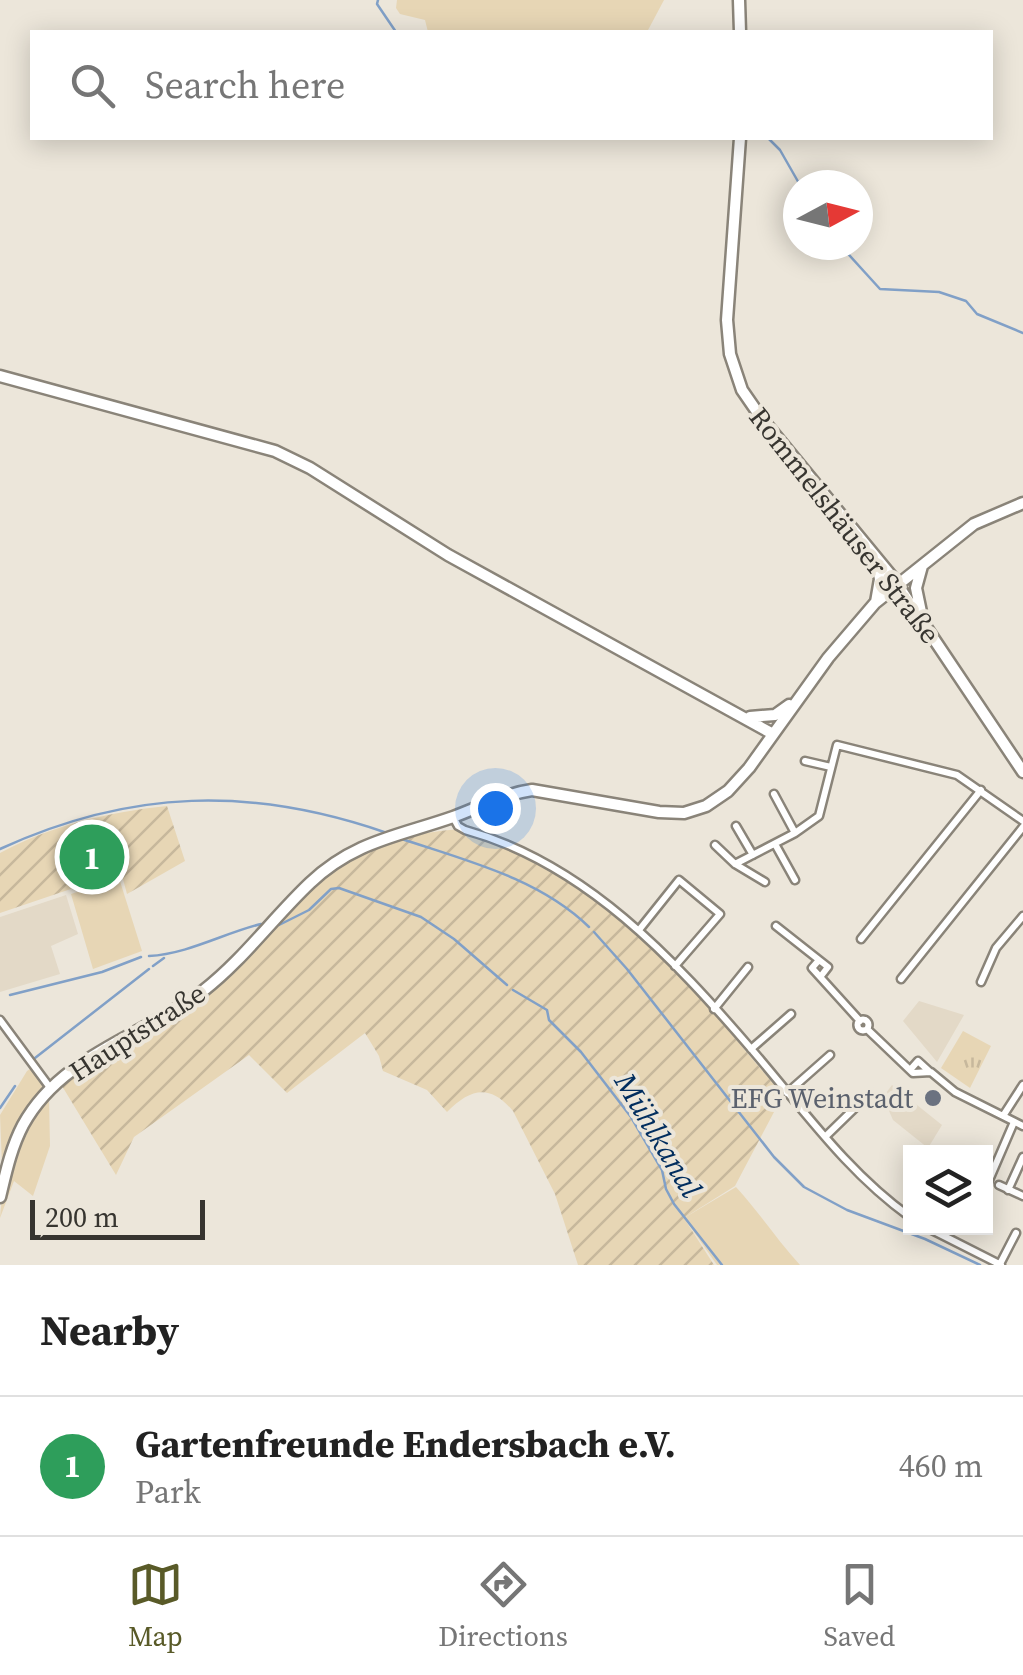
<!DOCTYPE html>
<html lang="en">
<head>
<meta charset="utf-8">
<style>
	:root { --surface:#fff; --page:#f2f2f2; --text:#222; --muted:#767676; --line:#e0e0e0; --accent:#595a28 }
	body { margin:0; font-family:"Source Serif 4",serif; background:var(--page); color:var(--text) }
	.controls { position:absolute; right:30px; bottom:30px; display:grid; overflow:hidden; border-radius:0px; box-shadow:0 5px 25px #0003 }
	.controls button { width:90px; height:90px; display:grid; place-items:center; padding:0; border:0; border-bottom:2px solid var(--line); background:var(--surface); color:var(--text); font:50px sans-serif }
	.compass { position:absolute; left:783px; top:170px; width:90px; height:90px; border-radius:50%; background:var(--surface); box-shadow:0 5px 25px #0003; rotate:83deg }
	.scale { position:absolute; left:30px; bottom:25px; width:175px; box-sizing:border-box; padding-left:10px; border:5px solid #373530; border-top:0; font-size:28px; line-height:35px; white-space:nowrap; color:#373530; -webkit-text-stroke:8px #ece6da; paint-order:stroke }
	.you { position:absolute; left:495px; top:808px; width:35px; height:35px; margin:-25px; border:8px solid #fff; border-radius:50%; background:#1a73e8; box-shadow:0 0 0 15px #1a73e833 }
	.badge { display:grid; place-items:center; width:65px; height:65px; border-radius:50%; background:var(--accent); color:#fff; font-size:32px; font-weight:700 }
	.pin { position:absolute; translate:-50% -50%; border:5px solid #fff; box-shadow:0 2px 10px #0006 }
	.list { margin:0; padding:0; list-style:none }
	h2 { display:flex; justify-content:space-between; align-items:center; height:130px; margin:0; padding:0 40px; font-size:42px }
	h2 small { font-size:32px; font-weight:400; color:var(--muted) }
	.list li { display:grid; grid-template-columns:65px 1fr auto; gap:30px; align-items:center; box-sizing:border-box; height:140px; padding:0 40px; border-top:2px solid var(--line) }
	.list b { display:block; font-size:38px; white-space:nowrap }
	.list p { margin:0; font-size:32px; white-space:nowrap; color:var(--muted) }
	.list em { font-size:32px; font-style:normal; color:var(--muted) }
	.icon { flex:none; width:55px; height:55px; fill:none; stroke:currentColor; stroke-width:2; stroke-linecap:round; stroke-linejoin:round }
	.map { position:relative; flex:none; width:1023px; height:1265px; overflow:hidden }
	.search { position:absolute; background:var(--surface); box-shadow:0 5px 25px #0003; left:30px; right:30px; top:30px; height:110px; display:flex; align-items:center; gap:25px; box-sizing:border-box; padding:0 35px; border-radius:0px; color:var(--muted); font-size:38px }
	.sheet { height:270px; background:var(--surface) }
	nav { display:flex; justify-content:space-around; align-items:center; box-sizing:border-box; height:140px; border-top:2px solid var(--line); background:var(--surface); font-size:28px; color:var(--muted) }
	nav a { display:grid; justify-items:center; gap:5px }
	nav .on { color:var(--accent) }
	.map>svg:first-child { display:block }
</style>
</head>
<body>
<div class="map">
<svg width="1023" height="1265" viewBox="0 0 1023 1265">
	<defs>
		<pattern id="park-tufts" width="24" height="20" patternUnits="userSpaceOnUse" patternTransform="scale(2.5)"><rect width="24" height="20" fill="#e7d6b5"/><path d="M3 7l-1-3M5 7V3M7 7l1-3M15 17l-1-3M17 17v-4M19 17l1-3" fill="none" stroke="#c7b89c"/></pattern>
		<pattern id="garden-furrows" width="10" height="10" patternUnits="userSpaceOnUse" patternTransform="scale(2.5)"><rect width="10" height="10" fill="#e7d6b5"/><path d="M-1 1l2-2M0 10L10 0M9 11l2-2" fill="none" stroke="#c7b89c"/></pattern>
	</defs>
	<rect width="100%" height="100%" fill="#ece6da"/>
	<!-- built -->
	<path fill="#e3d9c7" d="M 66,895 L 78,934 L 51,946 L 60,974 L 0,992 L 0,917 Z
		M 919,1001 L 964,1015 L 937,1062 L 903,1021 Z
		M 892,1085 L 942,1125 L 928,1148 L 893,1120 L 883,1097 Z"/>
	<!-- grass -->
	<path fill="#e7d6b5" d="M 397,0 L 664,0 L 647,32 L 428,32 L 425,20 L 400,14 L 396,8 Z
		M 119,878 L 142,951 L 93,969 L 71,894 Z
		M 33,1067 L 40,1074 L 45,1089 L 18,1125 L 2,1165 L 0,1115 L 27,1071 Z
		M 49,1098 L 50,1146 L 33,1196 L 14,1181 L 0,1218 C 3,1176 19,1128 49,1098 Z
		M 736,1187 C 759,1212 777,1240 800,1265 L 717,1265 L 684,1218 Z"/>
	<!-- park -->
	<path fill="url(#park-tufts)" d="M 963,1031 L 991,1046 L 970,1088 L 941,1068 Z"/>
	<!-- garden -->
	<path fill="url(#garden-furrows)" d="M 167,806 L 185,861 L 127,894 L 121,872 L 0,913 L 0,853 C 52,825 109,812 167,806 Z
		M 420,829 L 427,833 C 437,832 448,829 457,830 C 472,832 487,839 501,844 C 621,888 702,1002 783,1095 L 735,1186 L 684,1218 L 714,1265 L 578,1265 L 555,1194 L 513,1111 C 490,1084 471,1088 447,1112 L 427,1090 L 383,1071 L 379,1056 L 365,1033 L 287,1093 L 249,1055 L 134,1137 L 116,1175 L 62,1086 L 79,1068 L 207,992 L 314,882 L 363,847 Z"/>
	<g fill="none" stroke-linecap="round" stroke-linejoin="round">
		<!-- stream -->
		<path stroke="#81a0c7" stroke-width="2.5" d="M 378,0 L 377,4 L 396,32
			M 768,138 L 780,150 L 800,185
			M 840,245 L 880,289 L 939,292 L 966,301 L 977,314 L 1023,333
			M 399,838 C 464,860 539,878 589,927
			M 0,849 C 130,789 252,786 387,833
			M 279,925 L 309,910 L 331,889 L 339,888 L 421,917 L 454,939 L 507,985
			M 594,932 L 627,969 L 774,1157 L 804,1187 L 847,1210 L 925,1239 L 980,1265
			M 149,956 C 188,954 224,933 261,924
			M 153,966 L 164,958
			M 513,990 L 547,1010 L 549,1020 L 581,1052 L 631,1117 L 662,1170 L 666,1189 L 674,1204 L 722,1265
			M 10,995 L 102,972 L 141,957
			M 35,1058 L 149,969
			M 0,1108 L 15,1086"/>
		<!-- street casing -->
		<g stroke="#8a8479" stroke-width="11">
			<path id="street" d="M 805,761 L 831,767
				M 774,794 L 795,833
				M 453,817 L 458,826 L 465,830 C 585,863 673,958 753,1051 C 803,1109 847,1172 910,1217
				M 736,826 L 753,855
				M 775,844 L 795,880
				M 715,845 L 735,864 L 765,882
				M 735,864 L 795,833 L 819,816 L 837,745 L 957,775 L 1023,821
				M 776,926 L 828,967 L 821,976
				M 639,930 L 679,880 L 720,914 L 675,966
				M 861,939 L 981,790
				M 819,960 L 812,968 L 860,1021
				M 901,979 L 1023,827
				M 981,982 L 996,948 L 1023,916
				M 714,1009 L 748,967
				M857.5 1025a5.5 5.5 0 1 1 11 0a5.5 5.5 0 1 1-11 0Z
				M 0,1020 L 51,1089
				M 867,1029 L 913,1073 L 931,1072 L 955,1092 L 1023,1126
				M 751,1049 L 791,1014
				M 910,1070 L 918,1061 L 930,1072
				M 787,1093 L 830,1055
				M 1003,1116 L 1023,1085
				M 825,1137 L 864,1099
				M 999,1185 L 1023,1196
				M 986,1187 L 1014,1122
				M 1008,1190 L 1023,1157
				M 928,1228 L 1001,1265
				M 1000,1264 L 1016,1233"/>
		</g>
		<!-- secondary casing -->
		<g stroke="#8a8479" stroke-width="15">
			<path id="secondary" d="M 739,0 L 740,32
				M 740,138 L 727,320 L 730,354 L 742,390 L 762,419 L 893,578 L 1023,772
				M 0,376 L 275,451 L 310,468 L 448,555 L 773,734
				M 876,560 L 880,579 L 876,602
				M 921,612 L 916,588 L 922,566
				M 750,717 L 775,715 L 789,705
				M 0,1197 C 6,1172 11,1148 23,1125 C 61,1055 144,1036 203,991 C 243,960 274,917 310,883 C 354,841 399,836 453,817 C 480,807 504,794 532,790 L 659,812 L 684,813 L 706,806 L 728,791 L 749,768 L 828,658 L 875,603 L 974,524 L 1023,503"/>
		</g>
		<!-- street -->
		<use href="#street" stroke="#fff" stroke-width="6"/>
		<!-- secondary -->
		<use href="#secondary" stroke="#fff" stroke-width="10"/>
	</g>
	<!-- markers -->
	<circle fill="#6b7280" stroke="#ece6da" stroke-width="4" cx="933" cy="1098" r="10"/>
	<g text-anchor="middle" stroke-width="8" stroke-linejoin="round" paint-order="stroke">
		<!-- street labels -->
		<g font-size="28" fill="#373530" stroke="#ece6da">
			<text transform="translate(845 525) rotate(52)" y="10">Rommelshäuser Straße</text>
			<text transform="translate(137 1032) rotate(-33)" y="10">Hauptstraße</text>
		</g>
		<!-- worship labels -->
		<g font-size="28" fill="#5b616d" stroke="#ece6da" text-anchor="end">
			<text x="913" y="1108">EFG Weinstadt</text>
		</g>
		<!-- water labels -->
		<g font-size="30" font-style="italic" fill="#012d5e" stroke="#ece6da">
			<text transform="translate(658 1135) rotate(59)" y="10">Mühlkanal</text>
		</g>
	</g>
</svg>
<div class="controls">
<button><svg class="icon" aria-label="layers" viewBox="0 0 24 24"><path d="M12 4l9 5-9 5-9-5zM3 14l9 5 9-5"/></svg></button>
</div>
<svg class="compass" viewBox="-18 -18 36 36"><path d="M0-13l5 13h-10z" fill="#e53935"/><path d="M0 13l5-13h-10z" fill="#767676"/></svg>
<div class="scale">200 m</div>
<div class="you"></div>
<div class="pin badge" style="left:92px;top:857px;background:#2e9e5b">1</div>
<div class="search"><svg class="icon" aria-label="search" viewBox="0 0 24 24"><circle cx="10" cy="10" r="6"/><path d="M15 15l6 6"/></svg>Search here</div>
</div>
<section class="sheet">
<h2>Nearby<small></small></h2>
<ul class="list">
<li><span class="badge" style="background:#2e9e5b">1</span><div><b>Gartenfreunde Endersbach e.V.</b><p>Park</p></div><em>460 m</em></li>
</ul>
</section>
<nav>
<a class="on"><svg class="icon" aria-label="map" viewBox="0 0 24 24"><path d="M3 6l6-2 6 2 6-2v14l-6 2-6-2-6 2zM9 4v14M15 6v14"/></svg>Map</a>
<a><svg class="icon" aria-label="directions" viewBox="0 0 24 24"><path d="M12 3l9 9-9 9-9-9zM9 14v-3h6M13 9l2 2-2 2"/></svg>Directions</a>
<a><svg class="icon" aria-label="saved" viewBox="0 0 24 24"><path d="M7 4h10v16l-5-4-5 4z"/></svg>Saved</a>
</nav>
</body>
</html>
